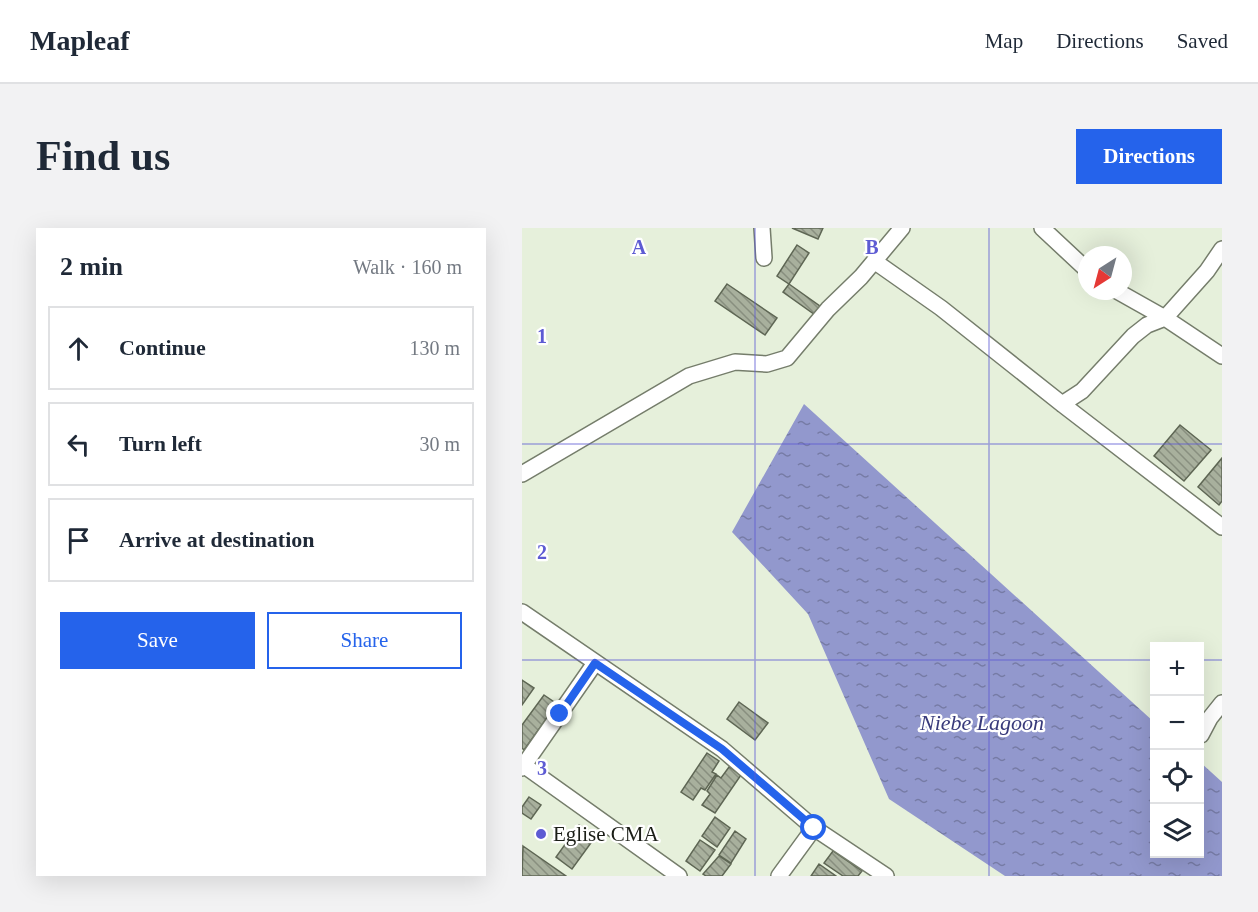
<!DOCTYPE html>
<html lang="en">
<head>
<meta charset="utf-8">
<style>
	:root { --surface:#fff; --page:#f2f2f3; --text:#1f2937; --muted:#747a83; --line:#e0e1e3; --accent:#2563eb }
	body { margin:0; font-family:"Times New Roman",serif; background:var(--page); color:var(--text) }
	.controls { position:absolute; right:18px; bottom:18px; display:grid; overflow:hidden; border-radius:0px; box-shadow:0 6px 24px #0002 }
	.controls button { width:54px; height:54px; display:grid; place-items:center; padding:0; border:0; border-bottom:2px solid var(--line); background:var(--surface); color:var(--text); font:30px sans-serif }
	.compass { position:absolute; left:556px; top:18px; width:54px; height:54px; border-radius:50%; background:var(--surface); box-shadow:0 6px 24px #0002; rotate:216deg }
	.stop { position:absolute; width:18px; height:18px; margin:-14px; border:4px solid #2563eb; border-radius:50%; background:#fff }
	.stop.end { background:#2563eb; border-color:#fff; box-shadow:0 2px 6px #0008 }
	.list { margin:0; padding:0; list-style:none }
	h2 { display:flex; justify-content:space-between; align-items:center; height:78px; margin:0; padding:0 24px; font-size:26px }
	h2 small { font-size:20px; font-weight:400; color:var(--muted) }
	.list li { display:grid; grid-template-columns:39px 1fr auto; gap:18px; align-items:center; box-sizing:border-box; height:84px; margin:0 12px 12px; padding:0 12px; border:2px solid var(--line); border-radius:0px }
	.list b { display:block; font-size:22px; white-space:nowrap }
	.list em { font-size:20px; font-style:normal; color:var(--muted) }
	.actions { display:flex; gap:12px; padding:18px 24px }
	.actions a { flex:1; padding:14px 0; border:2px solid var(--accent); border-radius:0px; text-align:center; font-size:21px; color:var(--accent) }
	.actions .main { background:var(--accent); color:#fff }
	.icon { flex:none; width:33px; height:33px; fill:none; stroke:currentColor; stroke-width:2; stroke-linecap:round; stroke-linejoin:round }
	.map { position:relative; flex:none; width:700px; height:648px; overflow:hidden; border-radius:0px }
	header { display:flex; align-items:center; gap:36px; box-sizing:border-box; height:84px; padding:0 30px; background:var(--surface); border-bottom:2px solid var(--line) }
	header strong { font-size:28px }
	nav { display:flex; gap:33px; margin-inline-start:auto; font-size:21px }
	.intro { display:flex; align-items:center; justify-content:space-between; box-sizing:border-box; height:144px; padding:0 36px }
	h1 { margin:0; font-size:42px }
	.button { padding:15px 27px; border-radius:0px; background:var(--accent); color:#fff; font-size:21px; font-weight:700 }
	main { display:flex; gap:36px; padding:0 36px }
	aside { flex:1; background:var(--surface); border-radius:0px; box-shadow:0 6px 24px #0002 }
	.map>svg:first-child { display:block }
</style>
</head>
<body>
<header>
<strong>Mapleaf</strong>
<nav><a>Map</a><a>Directions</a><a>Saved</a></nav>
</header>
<div class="intro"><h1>Find us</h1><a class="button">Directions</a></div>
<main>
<aside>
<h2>2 min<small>Walk · 160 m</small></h2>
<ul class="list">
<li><svg class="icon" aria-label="ahead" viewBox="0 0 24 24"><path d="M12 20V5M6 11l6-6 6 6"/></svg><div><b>Continue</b></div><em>130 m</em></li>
<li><svg class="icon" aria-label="left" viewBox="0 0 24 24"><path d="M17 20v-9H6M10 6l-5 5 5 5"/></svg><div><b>Turn left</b></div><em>30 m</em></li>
<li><svg class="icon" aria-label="arrive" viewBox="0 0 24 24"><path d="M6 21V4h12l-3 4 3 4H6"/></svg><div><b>Arrive at destination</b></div></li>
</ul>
<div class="actions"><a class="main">Save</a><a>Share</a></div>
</aside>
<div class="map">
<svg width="700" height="648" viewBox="0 0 700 648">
	<defs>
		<pattern id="water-ripples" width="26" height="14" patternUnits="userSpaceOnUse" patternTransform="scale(1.5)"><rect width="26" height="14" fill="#9298cd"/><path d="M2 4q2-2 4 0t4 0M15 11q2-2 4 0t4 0" fill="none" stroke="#767ba5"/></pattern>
		<pattern id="building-back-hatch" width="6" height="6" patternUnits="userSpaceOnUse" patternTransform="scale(1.5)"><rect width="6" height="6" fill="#a8b09d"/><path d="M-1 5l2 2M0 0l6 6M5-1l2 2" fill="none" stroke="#888f7f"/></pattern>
	</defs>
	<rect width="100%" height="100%" fill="#e6f0db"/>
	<!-- water -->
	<path fill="url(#water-ripples)" d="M 282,176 L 632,494 L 632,626 L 678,626 L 678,534 L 700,554 L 700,648 L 483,648 L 367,571 L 286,386 L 210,304 Z"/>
	<!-- building -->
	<path fill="url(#building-back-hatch)" stroke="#5e6654" stroke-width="1.5" d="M 270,0 L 301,0 L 296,11 Z
		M 275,17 L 287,25 L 267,56 L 255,48 Z
		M 205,56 L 255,90 L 243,107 L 193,73 Z
		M 267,56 L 302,81 L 296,89 L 261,64 Z
		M 658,197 L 689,222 L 662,253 L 632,228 Z
		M 700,230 L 700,273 L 697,277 L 676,259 Z
		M 0,452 L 12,460 L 0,477 Z
		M 22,467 L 35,476 L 2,522 L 0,520 L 0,497 Z
		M 217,474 L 246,495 L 233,512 L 205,491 Z
		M 185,525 L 197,533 L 190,544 L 194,546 L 183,562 L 179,560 L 171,572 L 159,564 Z
		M 207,539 L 219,547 L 193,585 L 180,577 L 188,566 L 185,563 L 195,547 L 199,550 Z
		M 7,569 L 19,577 L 9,591 L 0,585 L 0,579 Z
		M 193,589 L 208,600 L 195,619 L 180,608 Z
		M 57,597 L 74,608 L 50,641 L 34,629 Z
		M 213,603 L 224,611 L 209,635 L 197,627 Z
		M 178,612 L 193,622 L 178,643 L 164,633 Z
		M 1,618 L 44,648 L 0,648 Z
		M 311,623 L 340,643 L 336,648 L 321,648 L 302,635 Z
		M 197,628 L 209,636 L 200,648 L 184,648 L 181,646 Z
		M 297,636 L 314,648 L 289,648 Z"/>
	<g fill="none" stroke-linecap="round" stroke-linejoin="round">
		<!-- minor casing -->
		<g stroke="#757d6b" stroke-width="18">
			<path id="minor" d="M 240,0 L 242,30
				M 520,0 L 565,42
				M 352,33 L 419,80 L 540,176 L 700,299
				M 595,63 L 643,90 L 700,128
				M 540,176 L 560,163 L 611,108 L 625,97 L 643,90 L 685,43 L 700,21
				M 0,246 L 167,148 L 213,134 L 245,136 L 265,130 L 306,81 L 339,49 L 380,0
				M 0,384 L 200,521 L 292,600 L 364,648
				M 679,507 L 688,490 L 700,475
				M 0,536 L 157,648
				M 0,540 L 73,435
				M 257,648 L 292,600"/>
		</g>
		<!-- minor -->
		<use href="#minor" stroke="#fff" stroke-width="15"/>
	</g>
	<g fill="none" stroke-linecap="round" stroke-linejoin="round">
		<!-- route -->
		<path stroke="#2563eb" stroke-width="8" d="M 38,486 L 73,435 L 200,521 L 292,600"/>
	</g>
	<!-- grid -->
	<path fill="none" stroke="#5d5bd3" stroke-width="1.5" stroke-opacity="0.55" d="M 233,0 L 233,648M 467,0 L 467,648M 0,216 L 700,216M 0,432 L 632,432M 678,432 L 700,432"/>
	<!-- markers -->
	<circle fill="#5d5bd3" stroke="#fff" stroke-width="2" cx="19" cy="606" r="6"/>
	<g text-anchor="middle" stroke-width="4.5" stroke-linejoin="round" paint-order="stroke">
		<!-- poi labels -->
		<g font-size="21" fill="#1b1e17" stroke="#fff" text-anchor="start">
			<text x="31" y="613">Eglise CMA</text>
		</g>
		<!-- water labels -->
		<g font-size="22" font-style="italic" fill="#383a7b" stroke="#fff">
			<text x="460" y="502">Niebe Lagoon</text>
		</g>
	</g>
	<g font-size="20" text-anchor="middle" font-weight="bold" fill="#5d5bd3" stroke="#fff" stroke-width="4.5" stroke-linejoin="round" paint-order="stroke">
		<text x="117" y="26">A</text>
		<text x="350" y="26">B</text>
		<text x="20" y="115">1</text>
		<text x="20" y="331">2</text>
		<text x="20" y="547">3</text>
	</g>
</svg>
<div class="controls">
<button>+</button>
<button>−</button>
<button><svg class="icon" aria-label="locate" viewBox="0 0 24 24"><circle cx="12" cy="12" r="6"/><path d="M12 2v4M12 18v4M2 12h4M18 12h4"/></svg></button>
<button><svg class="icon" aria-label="layers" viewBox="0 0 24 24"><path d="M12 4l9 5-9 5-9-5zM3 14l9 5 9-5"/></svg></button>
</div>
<svg class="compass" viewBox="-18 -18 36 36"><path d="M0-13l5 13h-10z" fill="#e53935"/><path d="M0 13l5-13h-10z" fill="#747a83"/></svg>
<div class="stop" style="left:292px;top:600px"></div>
<div class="stop end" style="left:38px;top:486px"></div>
</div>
</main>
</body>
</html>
